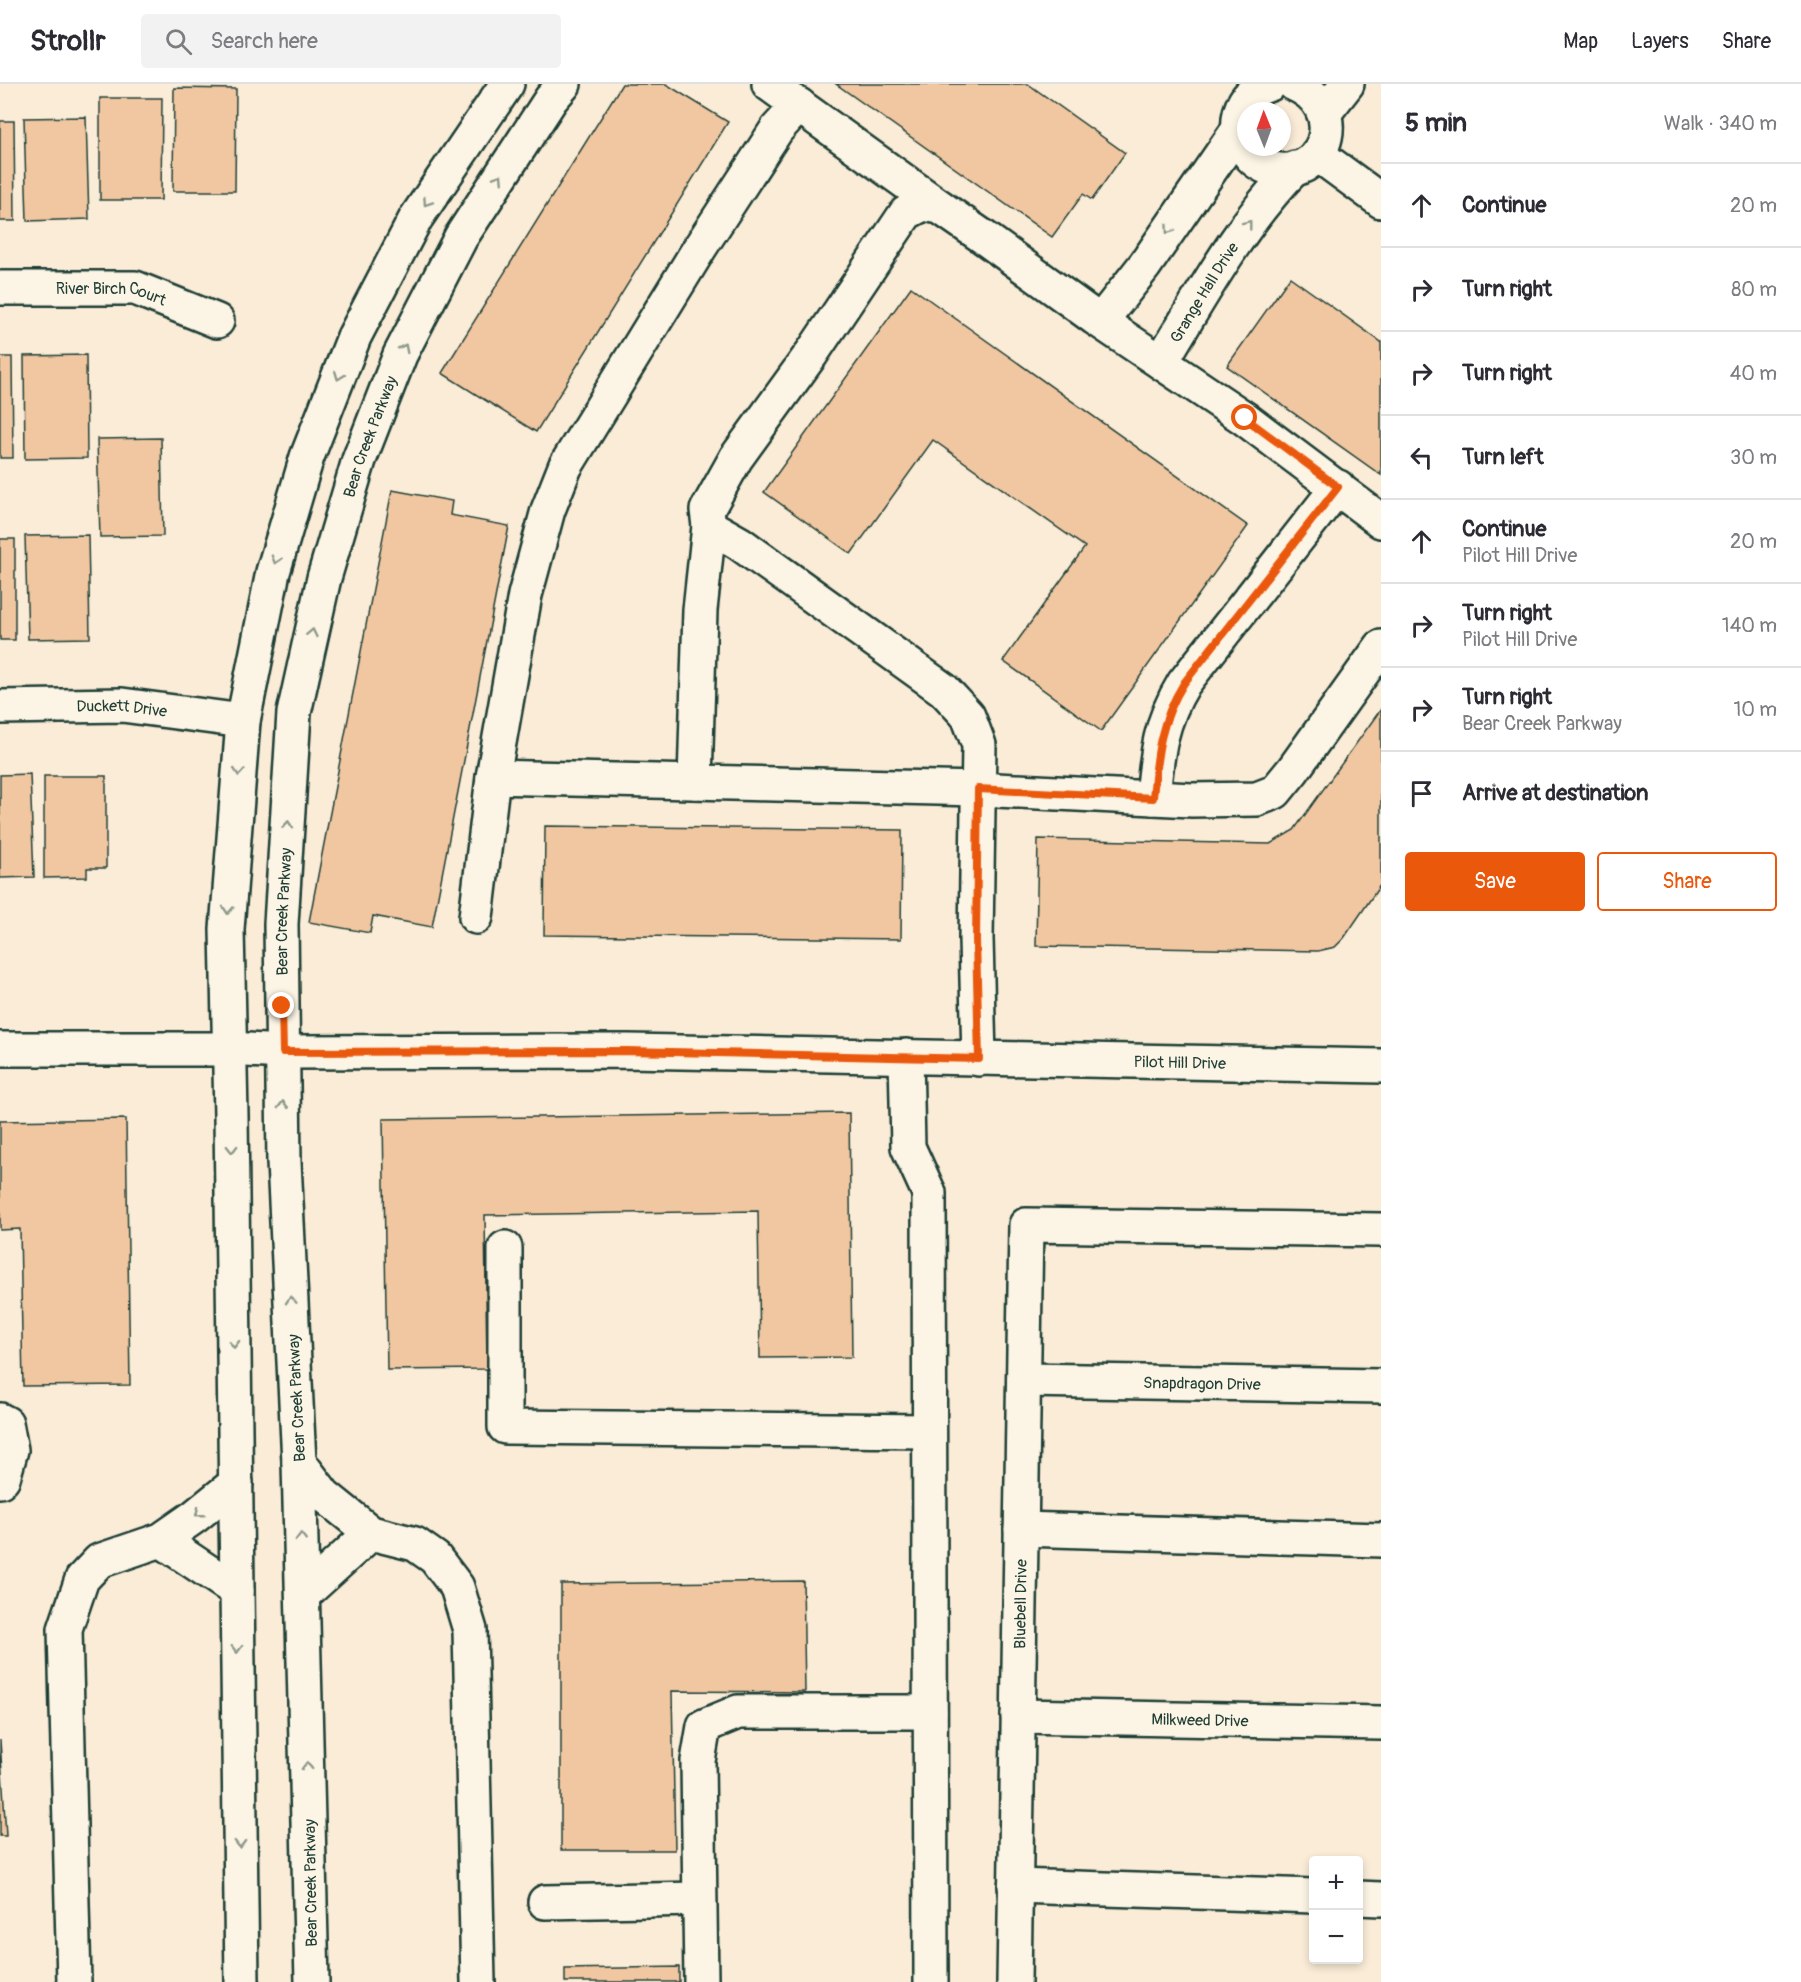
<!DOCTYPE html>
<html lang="en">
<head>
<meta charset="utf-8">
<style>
	:root { --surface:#fff; --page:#f2f2f3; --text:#2b2b33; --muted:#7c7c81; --line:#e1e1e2; --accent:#ea580c }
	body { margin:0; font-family:Pangolin,sans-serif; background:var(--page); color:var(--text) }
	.controls { position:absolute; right:18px; bottom:18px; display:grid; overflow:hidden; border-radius:6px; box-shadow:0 3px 9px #0003 }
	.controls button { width:54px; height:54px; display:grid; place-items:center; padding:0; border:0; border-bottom:2px solid var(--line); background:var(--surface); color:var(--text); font:30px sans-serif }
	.compass { position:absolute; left:1237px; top:18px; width:54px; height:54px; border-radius:50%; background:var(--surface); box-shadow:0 3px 9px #0003; rotate:359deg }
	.stop { position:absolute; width:18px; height:18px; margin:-14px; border:4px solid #ea580c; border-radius:50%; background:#fff }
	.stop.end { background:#ea580c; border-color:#fff; box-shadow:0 2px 6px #0008 }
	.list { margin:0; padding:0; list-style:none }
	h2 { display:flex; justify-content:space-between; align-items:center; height:78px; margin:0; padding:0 24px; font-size:26px }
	h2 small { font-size:20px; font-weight:400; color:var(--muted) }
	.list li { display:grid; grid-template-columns:39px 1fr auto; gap:18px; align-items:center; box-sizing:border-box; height:84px; padding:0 24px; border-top:2px solid var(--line) }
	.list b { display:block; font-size:22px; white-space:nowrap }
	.list p { margin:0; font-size:20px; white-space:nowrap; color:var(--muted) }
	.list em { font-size:20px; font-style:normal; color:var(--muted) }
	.actions { display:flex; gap:12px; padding:18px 24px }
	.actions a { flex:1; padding:14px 0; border:2px solid var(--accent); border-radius:6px; text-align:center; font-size:21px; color:var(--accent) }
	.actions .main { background:var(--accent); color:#fff }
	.icon { flex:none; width:33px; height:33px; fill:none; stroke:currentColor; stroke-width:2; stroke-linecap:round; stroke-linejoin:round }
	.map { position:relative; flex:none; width:1381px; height:1898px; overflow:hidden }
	header { display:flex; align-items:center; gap:36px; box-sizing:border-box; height:84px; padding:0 30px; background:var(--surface); border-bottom:2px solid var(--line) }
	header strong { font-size:28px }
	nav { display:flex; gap:33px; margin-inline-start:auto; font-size:21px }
	.search { width:420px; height:54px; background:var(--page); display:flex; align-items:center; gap:15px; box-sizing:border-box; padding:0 21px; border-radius:6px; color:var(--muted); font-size:22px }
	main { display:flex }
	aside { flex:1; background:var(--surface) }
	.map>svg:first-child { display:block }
</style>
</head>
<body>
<header>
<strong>Strollr</strong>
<div class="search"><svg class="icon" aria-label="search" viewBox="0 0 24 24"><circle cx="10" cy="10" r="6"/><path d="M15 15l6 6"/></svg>Search here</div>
<nav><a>Map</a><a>Layers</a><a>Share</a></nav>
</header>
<main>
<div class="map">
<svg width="1381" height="1898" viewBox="0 0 1381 1898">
	<rect width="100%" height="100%" fill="#faecd7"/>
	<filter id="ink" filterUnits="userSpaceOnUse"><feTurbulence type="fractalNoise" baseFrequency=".0167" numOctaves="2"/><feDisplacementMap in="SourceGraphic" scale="12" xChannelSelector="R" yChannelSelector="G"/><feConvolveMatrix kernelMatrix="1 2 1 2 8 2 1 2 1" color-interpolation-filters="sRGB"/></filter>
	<g filter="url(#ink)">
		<!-- building -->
		<path fill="#f1c7a1" stroke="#1f3d34" stroke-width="1.5" d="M 622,0 L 666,0 L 728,38 L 536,348 L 442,289 Z
			M 836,0 L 1028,0 L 1125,69 L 1092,116 L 1083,110 L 1052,153 Z
			M 174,4 L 236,5 L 235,107 L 173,107 Z
			M 100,14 L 162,14 L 161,116 L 100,116 Z
			M 86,33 L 89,135 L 27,137 L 24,34 Z
			M 0,37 L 14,37 L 15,137 L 0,137 Z
			M 1290,193 L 1381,258 L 1381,391 L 1227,282 Z
			M 911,203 L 1248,442 L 1101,647 L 1003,577 L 1085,463 L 933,356 L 851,470 L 764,408 Z
			M 86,271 L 87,374 L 25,375 L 24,272 Z
			M 0,273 L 12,273 L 13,374 L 0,374 Z
			M 161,354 L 163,452 L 100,453 L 97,355 Z
			M 392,406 L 452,417 L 450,431 L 509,442 L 432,843 L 373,832 L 370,849 L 309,838 Z
			M 88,451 L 90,554 L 28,555 L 25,452 Z
			M 0,455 L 15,455 L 15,556 L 0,556 Z
			M 1381,625 L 1381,800 L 1344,854 L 1335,863 L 1318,867 L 1036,862 L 1038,755 L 1270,760 L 1294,746 Z
			M 30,690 L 34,793 L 0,794 L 0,691 Z
			M 44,692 L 106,692 L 106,784 L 87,784 L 87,793 L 44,794 Z
			M 545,742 L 902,746 L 901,855 L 544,851 Z
			M 849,1029 L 852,1273 L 760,1274 L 758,1127 L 485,1131 L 487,1285 L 387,1286 L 383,1035 Z
			M 126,1035 L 130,1301 L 23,1302 L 20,1145 L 0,1146 L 0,1037 Z
			M 803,1497 L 805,1608 L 672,1607 L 675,1766 L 561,1766 L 561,1500 Z
			M 0,1656 L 6,1752 L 0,1752 Z
			M 679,1883 L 679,1898 L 565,1898 L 565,1885 Z"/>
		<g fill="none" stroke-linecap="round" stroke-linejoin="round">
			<!-- minor casing -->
			<g stroke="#1f3d34" stroke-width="38">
				<g id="minor">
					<path d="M 769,0 L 940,123"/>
					<path d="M 1270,0 C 1223,12 1231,82 1280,86 C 1329,90 1347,22 1294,0"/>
					<path d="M 1325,28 L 1347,0"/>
					<path d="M 1317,70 L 1381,117"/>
					<path id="s1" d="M 0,204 L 135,204 L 217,237"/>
					<path d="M 1101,237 L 1145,181 L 1238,46"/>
					<path id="s2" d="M 1161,278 C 1202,211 1240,140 1295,84"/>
					<path id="s3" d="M 0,623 L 122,621 L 243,637"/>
					<path d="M 493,693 L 978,705 L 1192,716 L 1257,715 L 1275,708 L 1293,686 L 1381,563"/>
					<path d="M 695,698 L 700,526 L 709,442"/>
					<path d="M 1153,714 C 1157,669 1160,638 1184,599 L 1338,403"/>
					<path d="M 476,833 L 493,693 L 525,511 L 548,426 L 565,383 L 699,165 L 777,45 L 799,21"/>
					<path id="s4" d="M 0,965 L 229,965 L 283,968 L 628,967 L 1381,982"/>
					<path d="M 906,972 L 908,1063 L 929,1109 L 931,1898"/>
					<path d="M 979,975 L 976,855 L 979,661 L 968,632 L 944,606 L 739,459 L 709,442 L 707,426 L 736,374 L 812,269 L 906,129 L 923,120 L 940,123 L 982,152 L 1095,234 L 1244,334 L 1381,437"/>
					<path d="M 505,1164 L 505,1343 L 928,1347"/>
					<path id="s5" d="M 1024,1296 L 1381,1302"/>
					<path d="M 0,1336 L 6,1339 L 11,1366 L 3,1394 L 0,1397"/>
					<path d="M 1021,1445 L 1381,1456"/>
					<path id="s6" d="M 1018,1632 L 1381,1639"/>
					<path d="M 1015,1802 L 1314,1812"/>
					<path d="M 1358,1814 L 1381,1815"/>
					<path d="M 545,1818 L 699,1815"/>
					<path d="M 242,1898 L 231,1032 L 227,845 L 243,637 L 273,488 L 307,373 L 354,253 L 416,134 L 507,0"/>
					<path id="s7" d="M 312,1898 L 299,1378 L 284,1078 L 281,840 L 294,629 L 324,494 L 359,376 L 400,271 L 461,153 L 551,15 L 564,0"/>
					<path d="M 701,1898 L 698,1677 L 704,1642 L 738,1628 L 930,1628"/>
					<path id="s8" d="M 1014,1898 L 1026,1141 L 1381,1146"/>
				</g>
			</g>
			<!-- major casing -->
			<g stroke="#1f3d34" stroke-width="38">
				<path id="major" d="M 299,1378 L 324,1411 L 371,1449 L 415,1460 L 435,1474 L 457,1503 L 470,1546 L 478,1898
					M 161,1456 L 237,1507
					M 303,1511 L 371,1449
					M 74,1898 L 65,1545 L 82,1495 L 99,1477 L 161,1456 L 194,1433 L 236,1399"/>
			</g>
			<!-- minor -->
			<use href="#minor" stroke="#fcf5e5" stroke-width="33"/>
			<!-- major -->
			<use href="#major" stroke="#fcf5e5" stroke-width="33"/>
		</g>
		<!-- one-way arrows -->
		<defs><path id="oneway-chevron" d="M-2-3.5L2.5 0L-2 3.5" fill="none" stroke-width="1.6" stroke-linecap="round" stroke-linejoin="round" transform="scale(1.5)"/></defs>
		<g stroke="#8e998c">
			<use href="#oneway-chevron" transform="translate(499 94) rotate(-57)"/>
			<use href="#oneway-chevron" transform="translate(427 118) rotate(124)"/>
			<use href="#oneway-chevron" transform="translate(1248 140) rotate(-52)"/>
			<use href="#oneway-chevron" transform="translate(1169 146) rotate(125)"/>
			<use href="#oneway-chevron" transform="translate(404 264) rotate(-63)"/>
			<use href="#oneway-chevron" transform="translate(339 292) rotate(111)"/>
			<use href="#oneway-chevron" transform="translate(276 476) rotate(107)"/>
			<use href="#oneway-chevron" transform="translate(312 549) rotate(-78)"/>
			<use href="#oneway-chevron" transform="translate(239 688) rotate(94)"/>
			<use href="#oneway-chevron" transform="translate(288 741) rotate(-86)"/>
			<use href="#oneway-chevron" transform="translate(228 826) rotate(94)"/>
			<use href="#oneway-chevron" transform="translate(283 1021) rotate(-91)"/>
			<use href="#oneway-chevron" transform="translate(232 1065) rotate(89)"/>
			<use href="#oneway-chevron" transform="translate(291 1216) rotate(-93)"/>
			<use href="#oneway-chevron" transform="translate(234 1260) rotate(89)"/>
			<use href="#oneway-chevron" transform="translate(199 1429) rotate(142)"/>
			<use href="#oneway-chevron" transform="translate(301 1453) rotate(-91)"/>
			<use href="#oneway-chevron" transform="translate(237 1565) rotate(89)"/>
			<use href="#oneway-chevron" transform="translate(307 1682) rotate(-91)"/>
			<use href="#oneway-chevron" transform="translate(240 1760) rotate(89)"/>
		</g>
	</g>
	<g fill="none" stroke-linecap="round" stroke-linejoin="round" filter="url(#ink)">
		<!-- route -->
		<path stroke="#ea580c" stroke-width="8" d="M 282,922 L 283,968 L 627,967 L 979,975 L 976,855 L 978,705 L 1153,714 C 1157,669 1160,638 1184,599 L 1338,403 L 1245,334"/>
	</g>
	<g text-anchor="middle" stroke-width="4.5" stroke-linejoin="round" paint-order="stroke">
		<!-- street labels -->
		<g font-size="16" fill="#1f3d34" stroke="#fcf5e5">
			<text dy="6" stroke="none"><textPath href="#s2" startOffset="82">Grange Hall Drive</textPath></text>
			<text dy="6" stroke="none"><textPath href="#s1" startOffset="112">River Birch Court</textPath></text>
			<text dy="6" stroke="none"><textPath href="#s7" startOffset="1557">Bear Creek Parkway</textPath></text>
			<text dy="6" stroke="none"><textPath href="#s3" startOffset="122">Duckett Drive</textPath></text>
			<text dy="6" stroke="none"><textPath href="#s7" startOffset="1071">Bear Creek Parkway</textPath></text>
			<text dy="6" stroke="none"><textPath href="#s4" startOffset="1180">Pilot Hill Drive</textPath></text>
			<text dy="6" stroke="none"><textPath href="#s5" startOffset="178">Snapdragon Drive</textPath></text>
			<text transform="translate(296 1314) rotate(-93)" y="6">Bear Creek Parkway</text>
			<text dy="6" stroke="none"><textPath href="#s8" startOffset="378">Bluebell Drive</textPath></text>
			<text dy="6" stroke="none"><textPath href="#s6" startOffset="182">Milkweed Drive</textPath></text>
			<text transform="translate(310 1799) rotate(-91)" y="6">Bear Creek Parkway</text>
		</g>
	</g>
</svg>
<div class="controls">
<button>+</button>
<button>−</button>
</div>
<svg class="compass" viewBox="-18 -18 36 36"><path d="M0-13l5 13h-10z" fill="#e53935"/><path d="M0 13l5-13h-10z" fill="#7c7c81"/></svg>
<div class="stop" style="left:1245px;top:334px"></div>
<div class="stop end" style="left:282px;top:922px"></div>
</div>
<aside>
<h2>5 min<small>Walk · 340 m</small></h2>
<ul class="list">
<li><svg class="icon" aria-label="ahead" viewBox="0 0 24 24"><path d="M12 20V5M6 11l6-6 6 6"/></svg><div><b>Continue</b></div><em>20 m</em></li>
<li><svg class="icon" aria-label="right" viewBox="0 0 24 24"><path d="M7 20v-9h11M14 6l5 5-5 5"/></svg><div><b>Turn right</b></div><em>80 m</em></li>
<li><svg class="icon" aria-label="right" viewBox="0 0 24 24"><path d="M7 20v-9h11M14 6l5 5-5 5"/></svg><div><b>Turn right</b></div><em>40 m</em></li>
<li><svg class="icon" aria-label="left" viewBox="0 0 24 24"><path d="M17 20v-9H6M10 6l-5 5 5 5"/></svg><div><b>Turn left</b></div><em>30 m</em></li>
<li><svg class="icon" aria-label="ahead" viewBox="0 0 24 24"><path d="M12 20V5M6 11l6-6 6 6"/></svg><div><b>Continue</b><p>Pilot Hill Drive</p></div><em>20 m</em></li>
<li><svg class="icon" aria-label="right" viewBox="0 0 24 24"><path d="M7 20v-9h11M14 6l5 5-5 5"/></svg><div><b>Turn right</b><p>Pilot Hill Drive</p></div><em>140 m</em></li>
<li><svg class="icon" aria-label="right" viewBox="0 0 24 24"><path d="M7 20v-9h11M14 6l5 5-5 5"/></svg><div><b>Turn right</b><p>Bear Creek Parkway</p></div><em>10 m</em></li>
<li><svg class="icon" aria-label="arrive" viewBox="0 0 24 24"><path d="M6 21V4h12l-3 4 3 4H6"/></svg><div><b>Arrive at destination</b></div></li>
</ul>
<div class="actions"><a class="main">Save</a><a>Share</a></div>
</aside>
</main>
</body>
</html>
